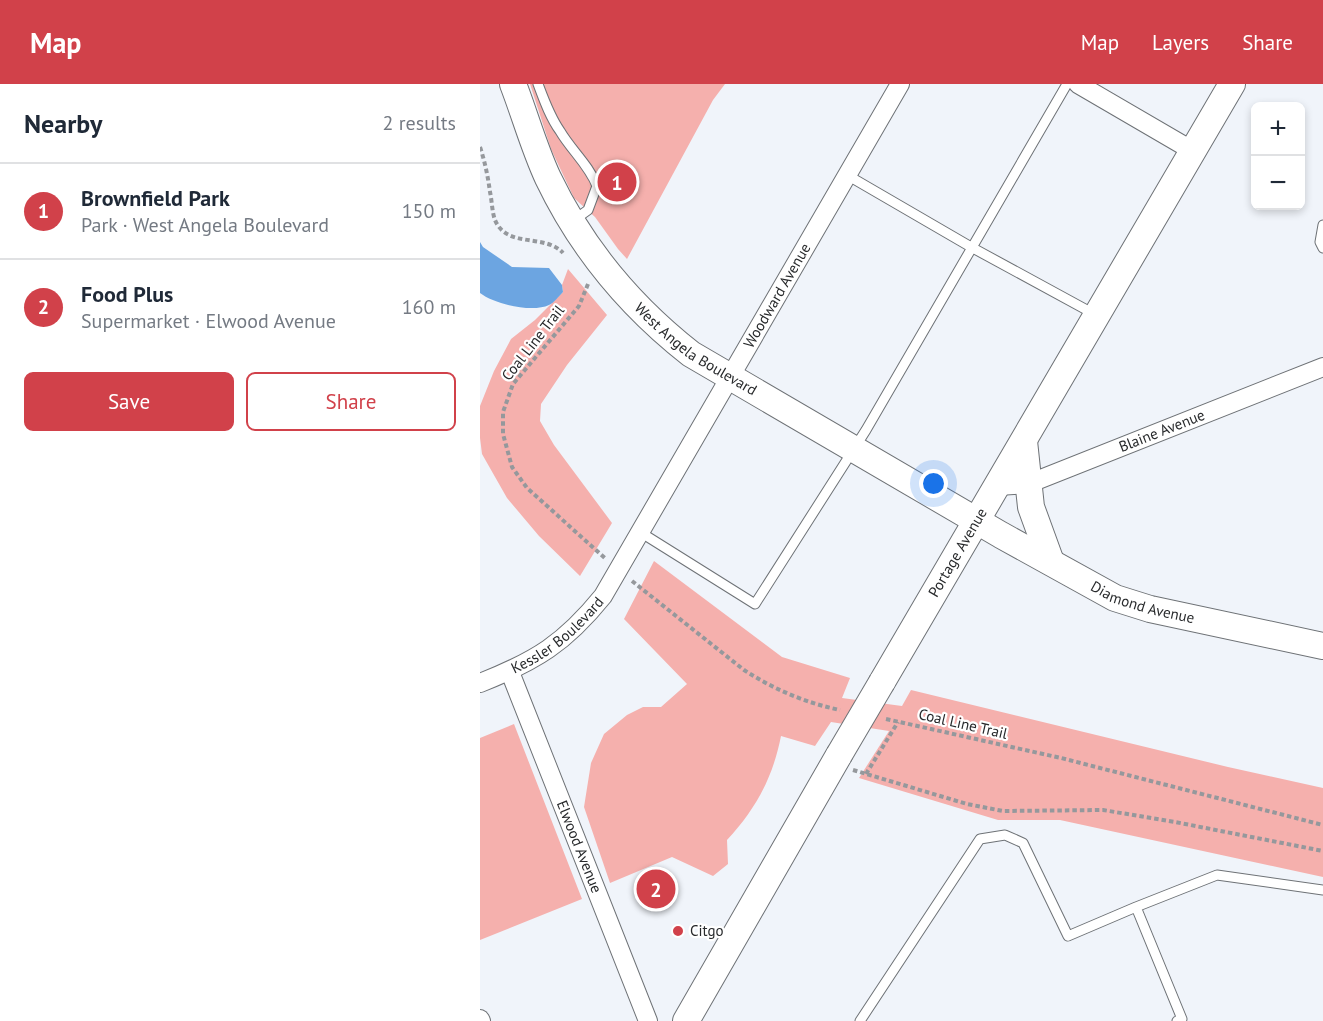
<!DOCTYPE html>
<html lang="en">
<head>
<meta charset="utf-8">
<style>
	:root { --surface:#fff; --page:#f2f2f3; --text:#1f2937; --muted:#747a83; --line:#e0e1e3; --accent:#d1414a }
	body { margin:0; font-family:"PT Sans",sans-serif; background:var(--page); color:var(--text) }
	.controls { position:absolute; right:18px; top:18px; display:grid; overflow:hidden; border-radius:9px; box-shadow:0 3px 9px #0003 }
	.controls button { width:54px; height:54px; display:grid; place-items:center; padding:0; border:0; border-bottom:2px solid var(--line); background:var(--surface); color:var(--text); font:30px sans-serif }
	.you { position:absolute; left:454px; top:400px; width:21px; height:21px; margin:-15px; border:4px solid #fff; border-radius:50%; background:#1a73e8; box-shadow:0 0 0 9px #1a73e833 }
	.badge { display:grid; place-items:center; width:39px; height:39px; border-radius:50%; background:var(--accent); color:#fff; font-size:20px; font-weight:700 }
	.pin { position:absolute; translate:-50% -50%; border:3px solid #fff; box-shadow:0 2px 6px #0006 }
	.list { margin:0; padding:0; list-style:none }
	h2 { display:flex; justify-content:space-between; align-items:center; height:78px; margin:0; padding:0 24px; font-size:26px }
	h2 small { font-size:20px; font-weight:400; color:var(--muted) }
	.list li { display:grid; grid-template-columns:39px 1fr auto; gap:18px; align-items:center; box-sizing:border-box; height:96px; padding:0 24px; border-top:2px solid var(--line) }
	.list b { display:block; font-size:22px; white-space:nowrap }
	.list p { margin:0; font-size:20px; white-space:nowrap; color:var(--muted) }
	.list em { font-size:20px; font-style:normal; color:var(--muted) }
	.actions { display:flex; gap:12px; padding:18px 24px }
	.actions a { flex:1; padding:14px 0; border:2px solid var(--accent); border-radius:9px; text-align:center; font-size:21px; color:var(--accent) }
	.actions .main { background:var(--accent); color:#fff }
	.map { position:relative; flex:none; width:843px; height:937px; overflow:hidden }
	header { display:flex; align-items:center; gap:36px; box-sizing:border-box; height:84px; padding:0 30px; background:var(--accent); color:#fff }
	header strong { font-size:28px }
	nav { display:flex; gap:33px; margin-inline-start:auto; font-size:21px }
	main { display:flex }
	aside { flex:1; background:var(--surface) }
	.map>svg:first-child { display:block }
</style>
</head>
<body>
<header>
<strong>Map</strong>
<nav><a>Map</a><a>Layers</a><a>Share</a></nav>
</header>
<main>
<aside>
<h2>Nearby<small>2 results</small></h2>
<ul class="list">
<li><span class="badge">1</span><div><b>Brownfield Park</b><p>Park · West Angela Boulevard</p></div><em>150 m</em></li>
<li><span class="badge">2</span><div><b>Food Plus</b><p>Supermarket · Elwood Avenue</p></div><em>160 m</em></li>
</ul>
<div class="actions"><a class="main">Save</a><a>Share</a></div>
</aside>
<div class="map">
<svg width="843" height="937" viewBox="0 0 843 937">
	<rect width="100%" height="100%" fill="#f0f4fa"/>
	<!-- green -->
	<path fill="#f5b0ad" d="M 50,0 L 245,0 L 233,16 L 147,175 L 138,165 L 115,133 L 94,114 L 71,65 Z
		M 88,185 L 127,231 L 87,281 L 61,320 L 60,337 L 74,361 L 132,439 L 100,492 L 59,452 L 27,414 L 2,370 L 0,354 L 0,322 L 14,287 L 31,255 L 55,236 L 83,208 L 82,201 Z
		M 174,477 L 302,573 L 370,594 L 362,614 L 422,622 L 431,606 L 748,683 L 843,704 L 843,793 L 580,736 L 518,736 L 379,694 L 409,647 L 351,638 L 335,662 L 301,652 C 293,693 276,725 247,756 L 248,780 L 233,792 L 192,773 L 130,799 L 104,723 L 111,679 L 124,650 L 147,631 L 163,623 L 181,623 L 207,600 L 144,535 Z
		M 34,640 L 102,815 L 0,856 L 0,654 Z"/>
	<!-- water -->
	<path fill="#6ca5e1" d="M 0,158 L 3,163 L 32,183 L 69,184 L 82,201 L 83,208 C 79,212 74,219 69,221 C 52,229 14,220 0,209 Z"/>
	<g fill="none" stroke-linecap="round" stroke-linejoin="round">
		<!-- lane casing -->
		<g stroke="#6e7276" stroke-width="11">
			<path id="lane" d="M 58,0 C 64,16 70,33 80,47 C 91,66 109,81 117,102 L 108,126 L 94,136
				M 367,91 L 491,163 L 616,231
				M 843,141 L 840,158 L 843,164
				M 160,448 L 275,520 L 386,346 L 587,0
				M 656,823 L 737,791 L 843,806
				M 380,937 L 500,755 L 525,751 L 543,759 L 588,852 L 656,823 L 702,935 L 697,937"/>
		</g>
		<!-- street casing -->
		<g stroke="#6e7276" stroke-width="20">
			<g id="street">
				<path d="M 598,0 L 713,67"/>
				<path id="s1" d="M 518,402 L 548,400 L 843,283"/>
				<path id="s2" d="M 30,588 L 168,937"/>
				<path id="s3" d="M 0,599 C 56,577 85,559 123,512 L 420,0"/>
				<path d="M 0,935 L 1,937"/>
			</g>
		</g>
		<!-- secondary casing -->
		<g stroke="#6e7276" stroke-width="28">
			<g id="secondary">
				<path id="s4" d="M 33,0 C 45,31 54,64 68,94 C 101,163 151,223 211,270 L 521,451 L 635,514 L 670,525 L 843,562"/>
				<path d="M 544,357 L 551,423 L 571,478"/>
				<path id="s5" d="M 402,598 L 752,0"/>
				<path d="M 206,937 L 359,671"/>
			</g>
		</g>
		<!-- path -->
		<path stroke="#95989c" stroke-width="4" stroke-dasharray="4.5 3" stroke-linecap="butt" d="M 0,63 C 5,78 8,93 10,108 C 12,117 12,128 15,136 C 27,165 65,149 83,169
			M 108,200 L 99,222 L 33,300 L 23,328 L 23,350 L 32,383 L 47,404 L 126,475
			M 152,497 L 264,586 C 293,605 326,619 360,626
			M 406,635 L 581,674 L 843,741
			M 373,686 L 487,720 L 523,727 L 623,726 L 695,738 L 843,767
			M 386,690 L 418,638"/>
		<!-- lane -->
		<use href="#lane" stroke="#fff" stroke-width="9"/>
		<!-- street -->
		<use href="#street" stroke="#fff" stroke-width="18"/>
		<!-- secondary -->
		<use href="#secondary" stroke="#fff" stroke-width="26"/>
		<!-- secondary-bridge casing -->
		<g stroke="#6e7276" stroke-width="28" stroke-linecap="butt">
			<path id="secondary-bridge" d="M 359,671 L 402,598"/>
		</g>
		<!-- secondary-bridge -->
		<use href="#secondary-bridge" stroke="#fff" stroke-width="26"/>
	</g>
	<!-- markers -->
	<circle fill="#d1414a" stroke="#fff" stroke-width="2" cx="198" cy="847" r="6"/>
	<g text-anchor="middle" stroke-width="4.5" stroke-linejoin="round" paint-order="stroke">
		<!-- street labels -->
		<g font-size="15" fill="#282a2c" stroke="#fff">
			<text dy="5" stroke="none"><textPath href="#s3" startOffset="500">Woodward Avenue</textPath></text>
			<text transform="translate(53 259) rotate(-52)" y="5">Coal Line Trail</text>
			<text dy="5" stroke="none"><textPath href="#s4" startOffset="330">West Angela Boulevard</textPath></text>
			<text dy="5" stroke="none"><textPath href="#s1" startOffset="174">Blaine Avenue</textPath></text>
			<text dy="5" stroke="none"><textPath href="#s5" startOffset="150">Portage Avenue</textPath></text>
			<text dy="5" stroke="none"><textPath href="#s4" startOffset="846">Diamond Avenue</textPath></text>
			<text dy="5" stroke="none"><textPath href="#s3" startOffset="92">Kessler Boulevard</textPath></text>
			<text transform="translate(483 640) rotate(13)" y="5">Coal Line Trail</text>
			<text dy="5" stroke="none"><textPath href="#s2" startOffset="188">Elwood Avenue</textPath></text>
		</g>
		<!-- poi labels -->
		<g font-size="15" fill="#282a2c" stroke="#fff" text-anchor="start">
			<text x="210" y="852">Citgo</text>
		</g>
	</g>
</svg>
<div class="controls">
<button>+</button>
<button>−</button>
</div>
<div class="you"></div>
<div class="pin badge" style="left:137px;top:98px">1</div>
<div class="pin badge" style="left:176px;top:805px">2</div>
</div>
</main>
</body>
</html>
